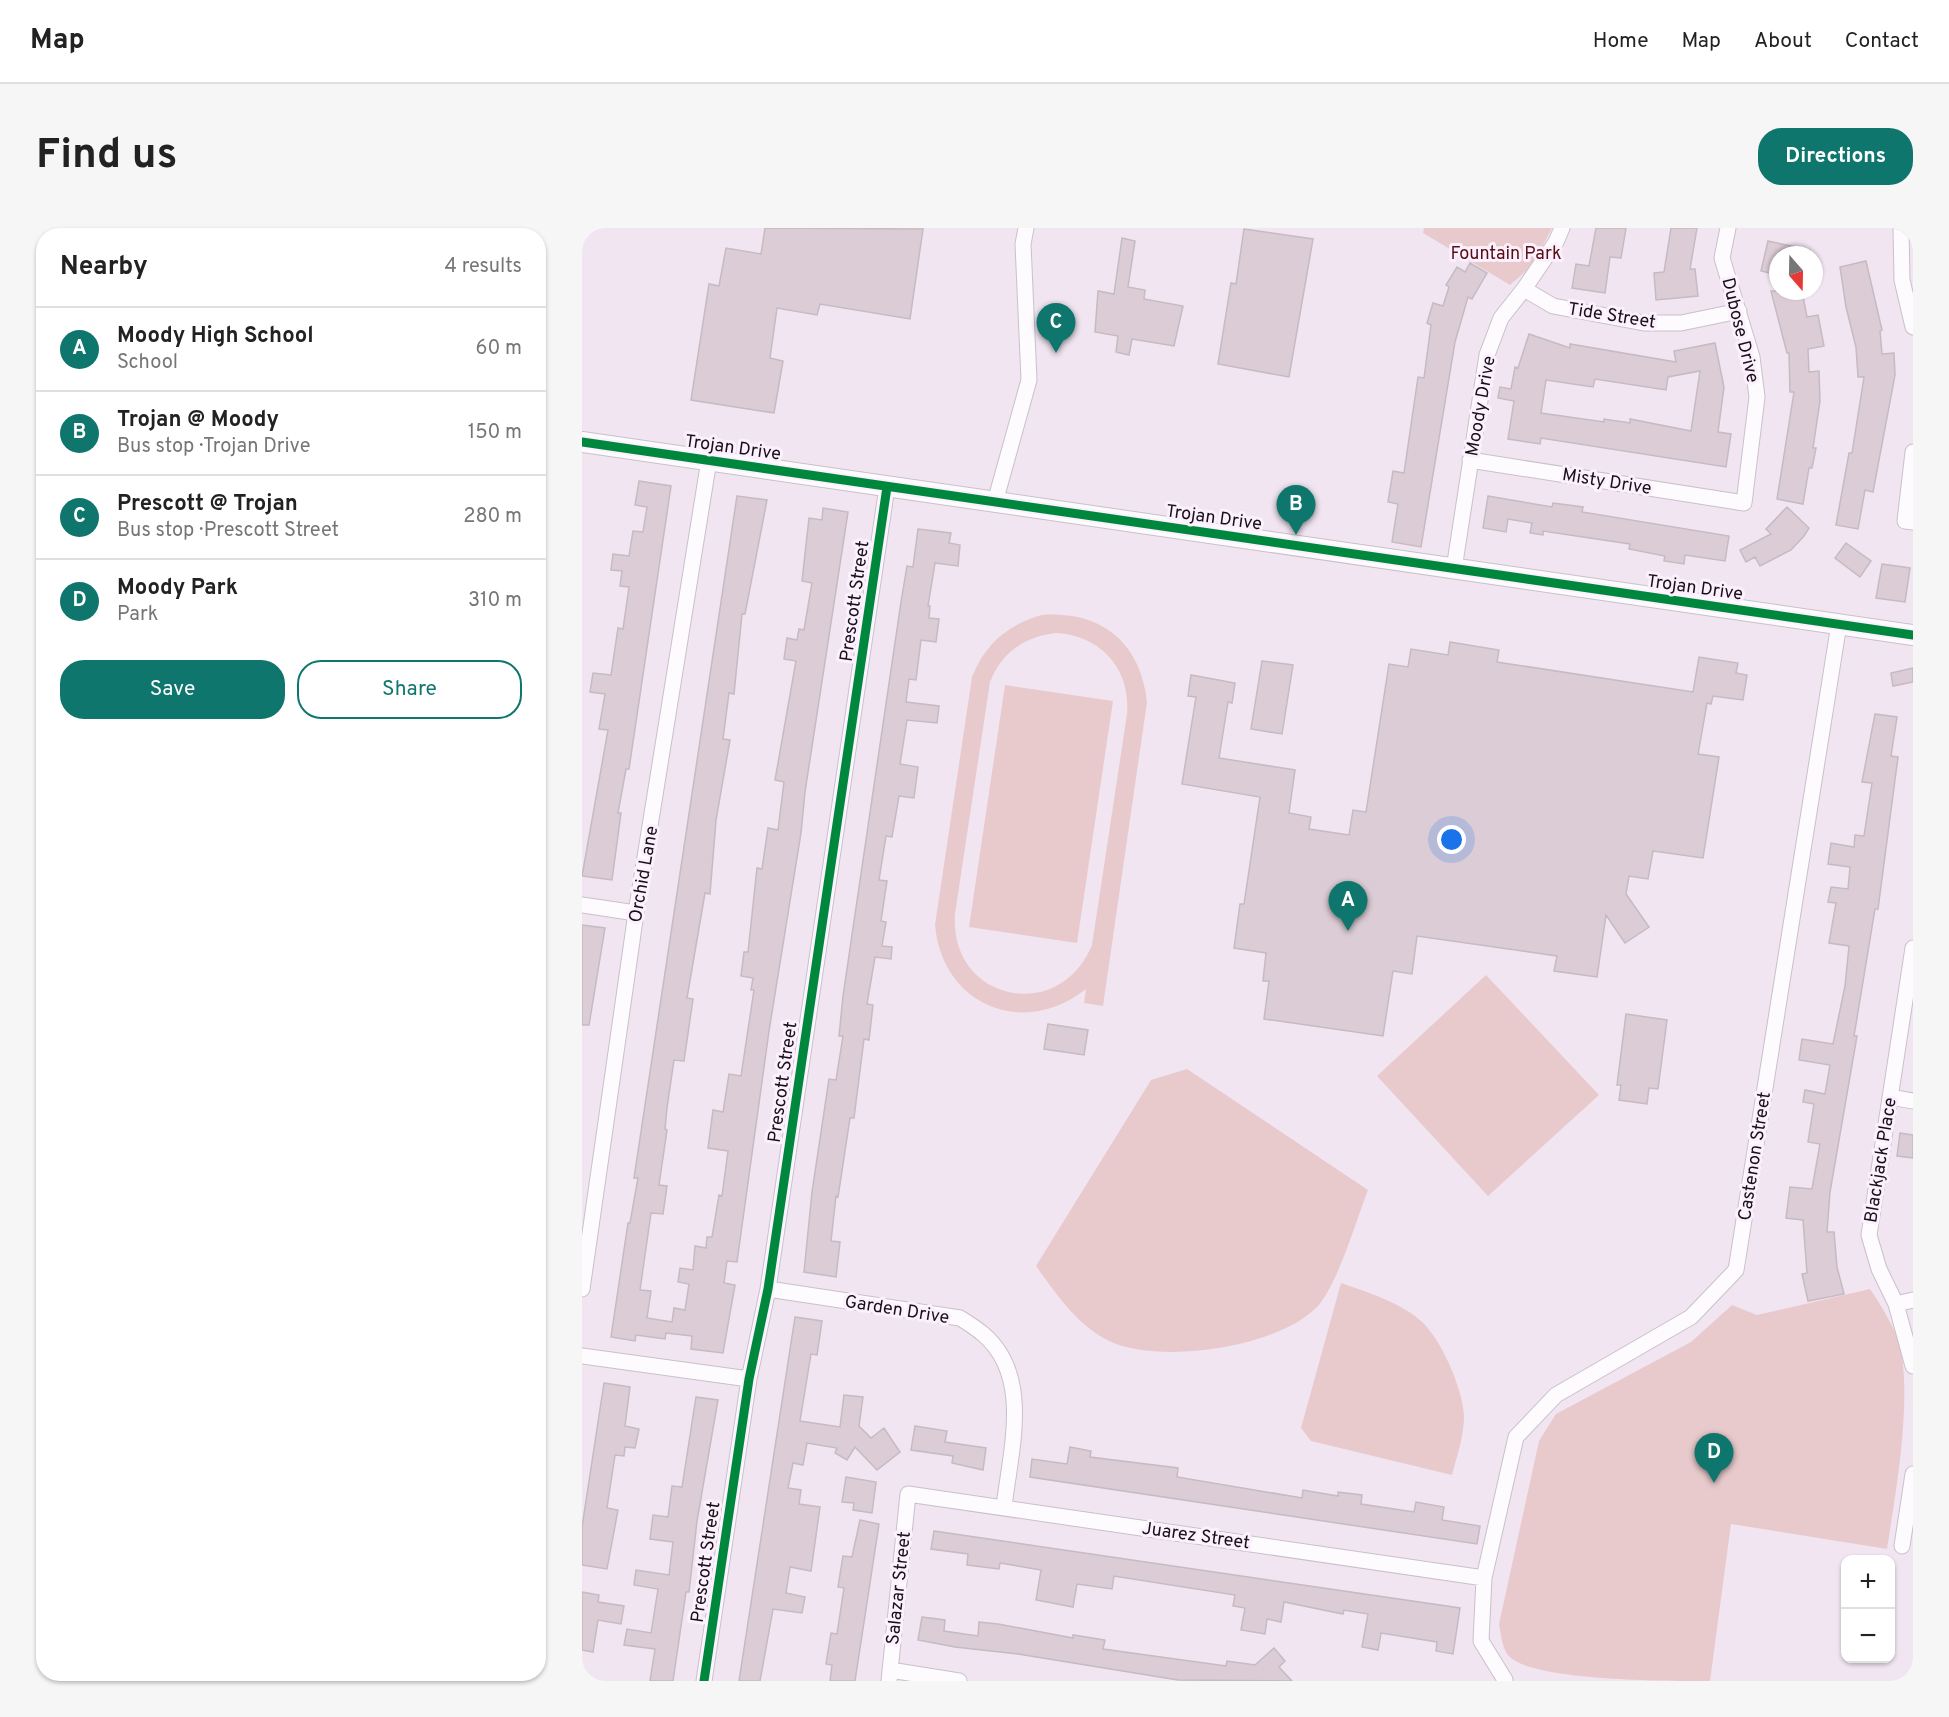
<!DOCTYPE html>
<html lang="en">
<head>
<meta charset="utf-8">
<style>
	:root { --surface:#fff; --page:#f6f6f6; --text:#222; --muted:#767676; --line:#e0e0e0; --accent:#0f766e }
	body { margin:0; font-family:Overpass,sans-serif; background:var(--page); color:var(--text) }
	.controls { position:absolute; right:18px; bottom:18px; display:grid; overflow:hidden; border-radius:12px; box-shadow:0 2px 4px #0004 }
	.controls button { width:54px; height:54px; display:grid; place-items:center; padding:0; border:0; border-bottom:2px solid var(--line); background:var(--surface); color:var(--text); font:30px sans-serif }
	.compass { position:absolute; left:1187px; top:18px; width:54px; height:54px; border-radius:50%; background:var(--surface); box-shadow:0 2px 4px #0004; rotate:160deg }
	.you { position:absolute; left:870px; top:612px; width:21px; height:21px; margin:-15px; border:4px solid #fff; border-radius:50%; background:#1a73e8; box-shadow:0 0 0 9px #1a73e833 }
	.badge { display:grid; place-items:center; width:39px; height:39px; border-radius:50%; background:var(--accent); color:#fff; font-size:20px; font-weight:700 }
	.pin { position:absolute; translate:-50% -50px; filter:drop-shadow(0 2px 3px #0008) }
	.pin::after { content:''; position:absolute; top:32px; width:21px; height:18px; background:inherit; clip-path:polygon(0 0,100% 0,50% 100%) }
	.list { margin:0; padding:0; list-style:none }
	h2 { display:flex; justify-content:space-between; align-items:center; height:78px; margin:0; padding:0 24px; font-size:26px }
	h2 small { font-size:20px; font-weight:400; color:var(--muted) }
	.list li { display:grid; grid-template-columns:39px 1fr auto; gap:18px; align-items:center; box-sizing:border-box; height:84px; padding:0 24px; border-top:2px solid var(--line) }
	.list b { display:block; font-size:22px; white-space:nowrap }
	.list p { margin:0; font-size:20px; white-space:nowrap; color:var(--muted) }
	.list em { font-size:20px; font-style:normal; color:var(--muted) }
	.actions { display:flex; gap:12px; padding:18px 24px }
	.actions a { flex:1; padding:14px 0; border:2px solid var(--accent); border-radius:24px; text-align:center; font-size:21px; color:var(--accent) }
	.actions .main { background:var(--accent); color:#fff }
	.map { position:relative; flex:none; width:1331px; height:1453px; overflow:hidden; border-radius:24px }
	header { display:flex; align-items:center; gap:36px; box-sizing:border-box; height:84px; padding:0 30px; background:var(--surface); border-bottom:2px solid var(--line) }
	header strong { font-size:28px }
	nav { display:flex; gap:33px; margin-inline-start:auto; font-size:21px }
	.intro { display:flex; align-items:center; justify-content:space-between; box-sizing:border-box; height:144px; padding:0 36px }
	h1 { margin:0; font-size:42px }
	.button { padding:15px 27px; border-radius:24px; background:var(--accent); color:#fff; font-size:21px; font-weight:700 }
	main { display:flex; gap:36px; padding:0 36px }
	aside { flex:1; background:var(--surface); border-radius:24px; box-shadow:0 2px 4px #0004 }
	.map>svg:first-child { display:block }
</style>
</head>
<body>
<header>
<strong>Map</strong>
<nav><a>Home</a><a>Map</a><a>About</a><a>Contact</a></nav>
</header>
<div class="intro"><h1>Find us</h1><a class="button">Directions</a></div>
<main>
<aside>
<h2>Nearby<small>4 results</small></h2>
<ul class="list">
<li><span class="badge">A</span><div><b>Moody High School</b><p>School</p></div><em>60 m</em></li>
<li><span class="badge">B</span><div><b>Trojan @ Moody</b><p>Bus stop · Trojan Drive</p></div><em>150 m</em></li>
<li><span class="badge">C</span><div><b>Prescott @ Trojan</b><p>Bus stop · Prescott Street</p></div><em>280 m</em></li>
<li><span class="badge">D</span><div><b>Moody Park</b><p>Park</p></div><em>310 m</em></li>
</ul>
<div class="actions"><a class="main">Save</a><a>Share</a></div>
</aside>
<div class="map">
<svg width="1331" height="1453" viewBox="0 0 1331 1453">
	<rect width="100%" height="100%" fill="#f0e5f1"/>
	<!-- green -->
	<path fill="#e9cacc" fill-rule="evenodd" d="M 842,0 L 970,0 L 951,37 L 928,57 L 841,5 Z
		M 460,387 C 519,382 559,415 565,474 L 521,778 L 502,775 L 504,761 C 441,811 360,777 353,697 L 390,449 C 403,416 426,396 460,387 ZM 475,405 C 519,408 549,441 545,486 L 510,717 C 477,797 367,773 373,686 L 408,454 C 420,424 443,408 475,405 Z
		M 423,457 L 531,473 L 495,715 L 387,699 Z
		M 904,747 L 1017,867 L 906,968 L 795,848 Z
		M 605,841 L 786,962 C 774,993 756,1056 735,1079 C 695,1120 578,1137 527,1113 C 494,1096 475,1067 454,1038 L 569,852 Z
		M 759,1055 C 785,1064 817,1074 838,1092 C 859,1110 881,1161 882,1188 C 882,1208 875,1228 870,1247 L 729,1213 L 719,1200 Z
		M 1288,1061 C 1299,1077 1309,1094 1317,1113 C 1331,1167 1314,1264 1305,1321 L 1149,1296 L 1128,1453 C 1089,1453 957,1453 929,1430 C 920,1423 919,1406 917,1396 L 957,1213 L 974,1186 L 1109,1114 L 1150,1077 L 1175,1087 Z"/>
	<!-- building -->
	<path fill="#dcccd5" stroke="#c5bbc2" stroke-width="1.5" fill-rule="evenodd" d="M 183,0 L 341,1 L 328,91 L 238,76 L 235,87 L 195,80 L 188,130 L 201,133 L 192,185 L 109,172 L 127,56 L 137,58 L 144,20 L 179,26 Z
		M 1014,0 L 1044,0 L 1039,30 L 1028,29 L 1023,65 L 990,60 L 994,36 L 1007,38 Z
		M 1089,0 L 1115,0 L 1108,41 L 1113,41 L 1116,68 L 1074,72 L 1072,45 L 1082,44 Z
		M 662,1 L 731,11 L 707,149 L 636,136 L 649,55 L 654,56 Z
		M 540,10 L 553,13 L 546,59 L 563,62 L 562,71 L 601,78 L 592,118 L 550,111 L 547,127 L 534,124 L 536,108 L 513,104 L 516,63 L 532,66 Z
		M 1186,13 L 1228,22 L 1228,27 L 1196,27 L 1196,47 L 1179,43 Z
		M 1284,33 L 1300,102 L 1298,103 L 1300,126 L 1312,125 L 1313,147 L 1291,264 L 1283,262 L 1276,301 L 1254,297 L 1267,225 L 1270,225 L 1282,149 L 1276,149 L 1274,119 L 1264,79 L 1258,39 Z
		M 888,35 L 905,45 L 890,71 L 886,69 L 873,114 L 839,319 L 810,314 L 816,276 L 806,274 L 811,243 L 822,245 L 836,149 L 842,150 L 849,97 L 845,95 L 851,75 L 861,78 L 867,59 L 864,57 L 875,39 L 883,44 Z
		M 1189,63 L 1220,63 L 1225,89 L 1236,87 L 1242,118 L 1226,121 L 1227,144 L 1237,143 L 1238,173 L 1231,220 L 1234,220 L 1230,240 L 1227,240 L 1221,276 L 1195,271 L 1212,164 L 1208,164 L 1207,125 L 1205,125 Z
		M 947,106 L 988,120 L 988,116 L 1094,134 L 1092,123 L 1133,115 L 1142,159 L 1136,204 L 1149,206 L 1144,239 L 959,210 L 958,216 L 926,211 L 932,173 L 916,170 L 918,159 L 929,161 L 933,139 L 936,140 ZM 1118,143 L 1109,203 L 1048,191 L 1048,195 L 1022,191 L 1022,194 L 959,185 L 964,152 L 1011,159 L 1013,151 L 1084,162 L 1086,149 Z
		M 57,253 L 89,258 L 47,541 L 44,541 L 36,585 L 39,585 L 30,652 L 0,648 L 26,502 L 17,501 L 23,466 L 8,464 L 11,445 L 29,447 L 36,400 L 41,401 L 47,359 L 38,358 L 40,343 L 29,342 L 31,326 L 47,328 L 51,303 L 61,304 L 65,279 L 53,277 Z
		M 155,268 L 185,272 L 163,386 L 160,386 L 152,466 L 147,465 L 141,511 L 148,512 L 134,592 L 128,666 L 123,665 L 105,770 L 111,771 L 102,833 L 92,832 L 85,880 L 83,901 L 85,902 L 77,957 L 85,958 L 81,986 L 69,985 L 58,1062 L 69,1063 L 65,1090 L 90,1094 L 92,1080 L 103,1082 L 107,1056 L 96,1054 L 98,1040 L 111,1042 L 113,1018 L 124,1020 L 125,1009 L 130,1009 L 137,967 L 140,968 L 146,923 L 126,920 L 131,882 L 141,884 L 147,846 L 159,848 L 172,762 L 169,762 L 171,750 L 159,748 L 162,724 L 166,724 L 175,640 L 180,641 L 186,600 L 196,602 L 202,554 L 193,552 L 214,433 L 202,431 L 205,410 L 215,412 L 217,401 L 222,402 L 230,355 L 220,353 L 227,290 L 240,292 L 241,280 L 266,284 L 223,564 L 219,605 L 187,803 L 155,1034 L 145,1033 L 142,1055 L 153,1057 L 141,1125 L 109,1121 L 110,1108 L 84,1105 L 83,1111 L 54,1107 L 53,1113 L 29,1109 L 46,995 L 48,995 L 56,950 L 52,950 Z
		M 906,268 L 970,279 L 971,275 L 1001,279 L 1000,284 L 1147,308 L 1143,333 L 1103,327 L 1102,336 L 1082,333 L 1083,328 L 1047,321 L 1048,316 L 961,303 L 961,307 L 948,305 L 950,295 L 926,291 L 924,304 L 901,300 Z
		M 1205,279 L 1227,300 L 1222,308 L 1209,322 L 1178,338 L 1173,329 L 1164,334 L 1158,322 L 1189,306 L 1184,301 Z
		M 336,301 L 369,305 L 367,315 L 378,317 L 376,338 L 353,335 L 346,378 L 348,378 L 347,390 L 357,391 L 354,414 L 339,412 L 334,452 L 327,451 L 324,474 L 357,478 L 355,495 L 325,492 L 318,536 L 336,539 L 332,570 L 317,568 L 310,609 L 304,608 L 297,652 L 305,653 L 299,693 L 304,694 L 300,718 L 310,719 L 309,731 L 293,729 L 285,776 L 291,777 L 287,812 L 282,811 L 272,890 L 268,890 L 256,969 L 254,968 L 249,1013 L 258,1014 L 254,1049 L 222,1044 L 230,964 L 247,851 L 254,852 L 261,808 L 257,808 L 261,768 L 319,374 L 325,338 L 331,339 Z
		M 1264,315 L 1289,333 L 1278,349 L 1253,330 Z
		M 1300,336 L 1328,340 L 1323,374 L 1294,370 Z
		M 868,414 L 917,422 L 915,434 L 1111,464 L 1117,429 L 1156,435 L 1154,445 L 1165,447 L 1161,472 L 1131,468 L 1129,476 L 1125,475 L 1116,526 L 1137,529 L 1121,630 L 1071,623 L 1066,651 L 1047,648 L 1044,666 L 1067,699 L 1043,715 L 1024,687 L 1015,749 L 972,743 L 975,728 L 835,708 L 830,746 L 811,743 L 801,808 L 682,791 L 687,753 L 681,753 L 684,725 L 652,720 L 658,676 L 662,676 L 678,569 L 600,556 L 614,469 L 606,468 L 609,447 L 653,455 L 650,475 L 646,474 L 637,530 L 713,542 L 707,585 L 729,589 L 727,601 L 767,607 L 771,582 L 784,584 L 807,436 L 826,439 L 829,421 L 866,427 Z
		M 680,433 L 711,437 L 700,506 L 669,501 Z
		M 1331,440 L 1331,454 L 1311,458 L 1309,445 Z
		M 1293,486 L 1315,489 L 1309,528 L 1316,529 L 1296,681 L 1293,681 L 1272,808 L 1275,808 L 1248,964 L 1245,1004 L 1252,1004 L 1255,1039 L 1262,1066 L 1226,1073 L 1220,1046 L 1225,1045 L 1221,992 L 1204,990 L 1208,959 L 1230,961 L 1238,916 L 1226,914 L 1232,876 L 1221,874 L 1223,862 L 1243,866 L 1248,837 L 1217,832 L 1220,811 L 1251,816 L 1263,758 L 1267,718 L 1247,715 L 1254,675 L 1246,674 L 1249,659 L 1266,661 L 1268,639 L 1246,636 L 1249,615 L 1272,619 L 1273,607 L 1282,608 L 1290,555 L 1280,554 Z
		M 0,697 L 23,700 L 7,797 L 0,797 Z
		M 1044,786 L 1085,792 L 1076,861 L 1067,860 L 1065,876 L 1037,872 L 1039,857 L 1035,857 Z
		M 466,796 L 506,802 L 502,827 L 462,821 Z
		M 1318,905 L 1331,907 L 1331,930 L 1315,928 Z
		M 213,1089 L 240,1093 L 235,1127 L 229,1126 L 218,1193 L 258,1199 L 262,1167 L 281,1169 L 277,1198 L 289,1210 L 302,1200 L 318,1224 L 295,1242 L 273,1219 L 265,1232 L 253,1225 L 255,1220 L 225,1215 L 221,1237 L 211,1235 L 206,1260 L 219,1262 L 217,1276 L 238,1279 L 229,1343 L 208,1339 L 204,1365 L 223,1369 L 220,1385 L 191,1381 L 178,1453 L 157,1453 Z
		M 22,1155 L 48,1159 L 43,1198 L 57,1201 L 53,1220 L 43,1219 L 42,1228 L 33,1227 L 25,1280 L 36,1282 L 25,1341 L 0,1337 L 0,1299 Z
		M 114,1169 L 136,1172 L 115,1293 L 107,1364 L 104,1364 L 91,1453 L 68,1453 L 73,1421 L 42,1417 L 45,1401 L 69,1405 L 76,1361 L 52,1357 L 54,1342 L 87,1347 L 91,1314 L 68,1311 L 71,1287 L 86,1289 L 90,1258 L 100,1259 Z
		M 333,1198 L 365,1203 L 363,1214 L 404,1220 L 401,1242 L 370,1235 L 371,1228 L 329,1222 Z
		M 488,1219 L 509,1223 L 508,1229 L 596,1240 L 595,1249 L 720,1270 L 721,1262 L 756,1268 L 756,1264 L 780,1267 L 779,1276 L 832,1284 L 834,1274 L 862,1279 L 860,1292 L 898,1298 L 895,1316 L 448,1249 L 450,1231 L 485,1236 Z
		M 264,1249 L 294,1254 L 290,1285 L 271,1282 L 272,1275 L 260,1274 Z
		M 278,1292 L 297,1296 L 273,1453 L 248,1453 L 250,1437 L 244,1436 L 249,1405 L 255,1406 L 262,1360 L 256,1359 L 261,1328 L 270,1329 Z
		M 352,1303 L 878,1380 L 871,1426 L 854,1423 L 855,1414 L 799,1405 L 796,1422 L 780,1419 L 786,1386 L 762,1382 L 761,1386 L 702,1374 L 699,1394 L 685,1391 L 683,1406 L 659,1402 L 663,1380 L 651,1378 L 653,1367 L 532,1348 L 530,1361 L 495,1356 L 491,1379 L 454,1372 L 459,1342 L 418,1335 L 417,1341 L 385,1337 L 386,1326 L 349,1321 Z
		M 0,1364 L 17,1367 L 16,1374 L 42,1378 L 39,1396 L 16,1392 L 11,1424 L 0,1422 Z
		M 340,1389 L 363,1392 L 362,1403 L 396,1408 L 397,1394 L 416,1396 L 491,1410 L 491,1407 L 523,1412 L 521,1421 L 644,1438 L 645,1433 L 673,1437 L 692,1420 L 703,1433 L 697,1439 L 710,1453 L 596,1452 L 436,1426 L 373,1419 L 336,1412 Z"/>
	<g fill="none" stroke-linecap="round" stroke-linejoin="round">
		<!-- minor casing -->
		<g stroke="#c9c1ca" stroke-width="17">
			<path id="minor" d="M 1319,0 L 1320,52 L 1331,99
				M 942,61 L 971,78 L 1062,95 L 1099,95 L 1157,83
				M 1331,224 L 1323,293 L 1331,294
				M 888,232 L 1162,275 L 1175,169 L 1170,129 L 1140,30 L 1146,0
				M 413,274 L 447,152 L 441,16 L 444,0
				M 872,341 L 905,127 L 919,90 L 942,61 L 974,14 L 980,0
				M 0,677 L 54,685
				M 1331,720 L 1287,1007 L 1297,1041 L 1314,1076 L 1331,1138
				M 1308,869 L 1331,873
				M 0,1061 L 54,685 L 127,232
				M 186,1061 L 378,1090 C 386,1095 394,1100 401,1106 C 451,1148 428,1224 422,1279
				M 1314,1076 L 1331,1072
				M 0,1128 L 167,1151
				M 1320,1318 L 1331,1246
				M 308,1442 L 377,1453
				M 923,1452 L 899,1413 L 902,1350 L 934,1209 L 974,1167 L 1109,1089 L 1154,1042 L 1257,396
				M 122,1453 L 167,1151 L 186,1061 L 305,259
				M 307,1453 L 326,1266 L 902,1350"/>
		</g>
		<!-- tertiary casing -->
		<g stroke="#c9c1ca" stroke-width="22">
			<path id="tertiary" d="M 0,214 L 1331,407"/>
		</g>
		<!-- minor -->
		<use href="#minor" stroke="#fdfbfd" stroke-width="15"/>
		<!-- tertiary -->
		<use href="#tertiary" stroke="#fdfbfd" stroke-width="20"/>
		<!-- cycleway casing -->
		<g stroke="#fcf0fe" stroke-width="13">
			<path id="cycleway" d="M 0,214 L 1331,407
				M 122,1453 L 167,1151 L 186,1061 L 305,259"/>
		</g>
		<!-- cycleway -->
		<use href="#cycleway" stroke="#00873e" stroke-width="9"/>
	</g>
	<g text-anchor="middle" stroke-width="6" stroke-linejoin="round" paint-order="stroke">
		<!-- park labels -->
		<g font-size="18" fill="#560f10" stroke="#fcf0fe">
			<text x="924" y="31">Fountain Park</text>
		</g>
		<!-- street labels -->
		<g font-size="18" fill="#161017" stroke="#fcf0fe">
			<text transform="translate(1030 87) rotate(9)" y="6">Tide Street</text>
			<text transform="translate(1159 102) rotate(76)" y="6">Dubose Drive</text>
			<text transform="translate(898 178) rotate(-80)" y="6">Moody Drive</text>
			<text transform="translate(151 219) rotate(8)" y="6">Trojan Drive</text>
			<text transform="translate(1025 253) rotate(9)" y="6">Misty Drive</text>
			<text transform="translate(632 289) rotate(8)" y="6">Trojan Drive</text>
			<text transform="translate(1113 359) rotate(8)" y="6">Trojan Drive</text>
			<text transform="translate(272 373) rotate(-82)" y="6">Prescott Street</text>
			<text transform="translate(61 646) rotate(-80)" y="6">Orchid Lane</text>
			<text transform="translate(200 854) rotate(-82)" y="6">Prescott Street</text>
			<text transform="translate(1172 928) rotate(-81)" y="6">Castenon Street</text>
			<text transform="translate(1298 932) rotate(-81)" y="6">Blackjack Place</text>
			<text transform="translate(315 1081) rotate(9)" y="6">Garden Drive</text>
			<text transform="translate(614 1307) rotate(8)" y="6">Juarez Street</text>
			<text transform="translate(123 1334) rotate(-82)" y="6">Prescott Street</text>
			<text transform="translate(316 1360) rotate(-84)" y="6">Salazar Street</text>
		</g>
	</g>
</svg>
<div class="controls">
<button>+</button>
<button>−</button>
</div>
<svg class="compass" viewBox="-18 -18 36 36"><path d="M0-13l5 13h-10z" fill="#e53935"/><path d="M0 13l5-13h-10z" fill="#767676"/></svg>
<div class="you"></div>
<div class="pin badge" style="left:766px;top:703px">A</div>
<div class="pin badge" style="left:714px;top:307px">B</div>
<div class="pin badge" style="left:474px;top:125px">C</div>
<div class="pin badge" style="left:1132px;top:1255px">D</div>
</div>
</main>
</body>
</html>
